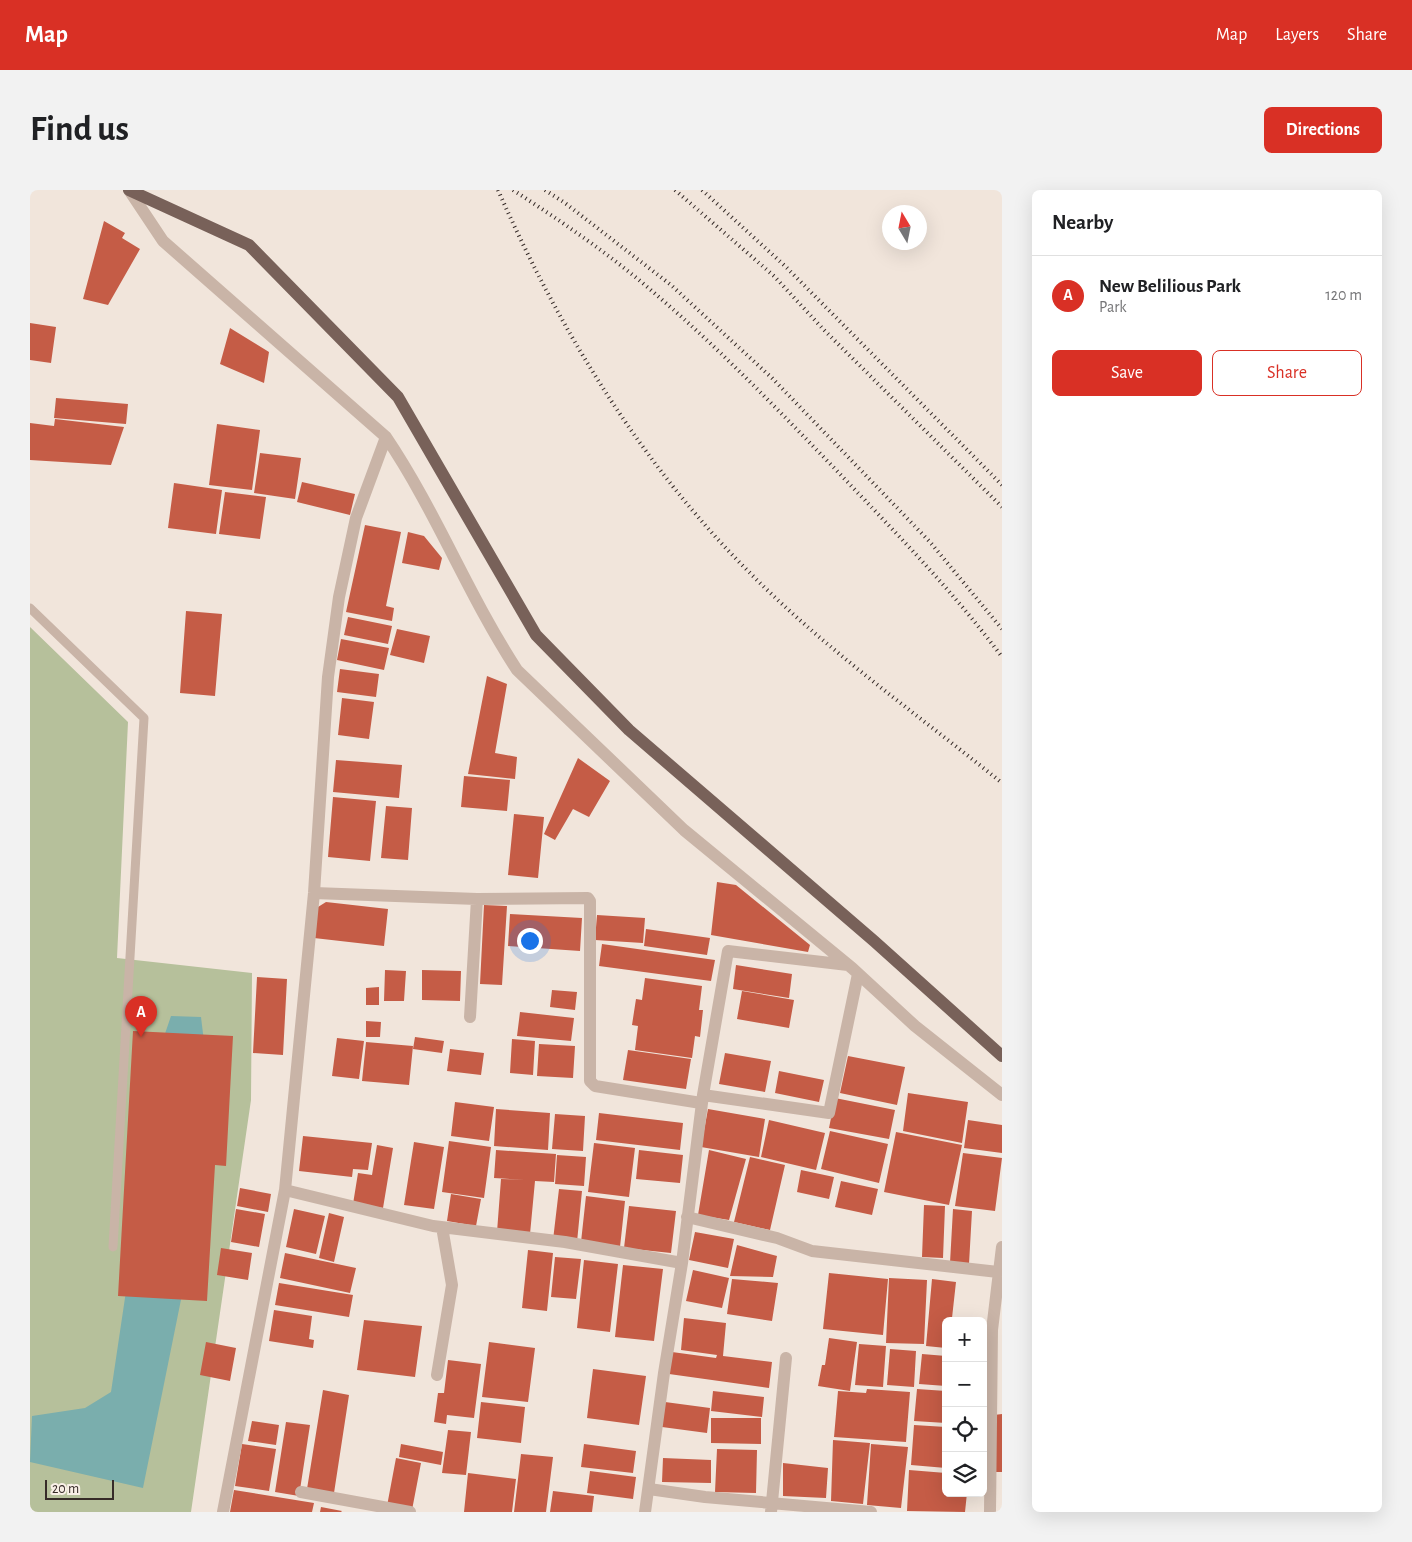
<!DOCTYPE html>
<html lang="en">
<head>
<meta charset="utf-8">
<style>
	:root { --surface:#fff; --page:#f2f2f2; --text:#202124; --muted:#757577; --line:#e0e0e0; --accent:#d93025 }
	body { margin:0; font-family:"Alegreya Sans",sans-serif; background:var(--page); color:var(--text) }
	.controls { position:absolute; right:15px; bottom:15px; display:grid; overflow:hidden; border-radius:8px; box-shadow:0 5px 20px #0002 }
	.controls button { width:45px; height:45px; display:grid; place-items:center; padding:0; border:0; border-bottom:1px solid var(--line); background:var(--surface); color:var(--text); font:25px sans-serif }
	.compass { position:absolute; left:852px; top:15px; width:45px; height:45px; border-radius:50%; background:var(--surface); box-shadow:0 5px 20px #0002; rotate:350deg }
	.scale { position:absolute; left:15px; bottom:12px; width:69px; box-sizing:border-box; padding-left:5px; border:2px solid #362b28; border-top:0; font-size:14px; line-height:18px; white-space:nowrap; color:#362b28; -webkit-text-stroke:4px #f9f0e7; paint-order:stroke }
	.you { position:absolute; left:499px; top:750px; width:18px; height:18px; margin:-12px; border:4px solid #fff; border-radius:50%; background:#1a73e8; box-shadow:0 0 0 8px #1a73e833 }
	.badge { display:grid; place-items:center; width:32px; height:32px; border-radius:50%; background:var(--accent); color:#fff; font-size:16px; font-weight:700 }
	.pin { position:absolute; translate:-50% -41px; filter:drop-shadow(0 1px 2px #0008) }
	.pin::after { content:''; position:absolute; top:26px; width:18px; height:15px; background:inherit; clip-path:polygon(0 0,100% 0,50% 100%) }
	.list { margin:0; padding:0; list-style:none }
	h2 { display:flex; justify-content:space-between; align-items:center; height:65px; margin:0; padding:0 20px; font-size:21px }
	h2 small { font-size:16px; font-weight:400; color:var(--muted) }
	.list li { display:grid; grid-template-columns:32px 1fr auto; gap:15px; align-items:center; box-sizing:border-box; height:80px; padding:0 20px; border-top:1px solid var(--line) }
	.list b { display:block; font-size:19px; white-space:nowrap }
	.list p { margin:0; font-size:16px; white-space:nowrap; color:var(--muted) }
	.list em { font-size:16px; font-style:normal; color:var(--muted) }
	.actions { display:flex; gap:10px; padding:15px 20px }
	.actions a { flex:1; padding:11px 0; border:1px solid var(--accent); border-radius:8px; text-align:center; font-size:18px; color:var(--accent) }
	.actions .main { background:var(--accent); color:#fff }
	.icon { flex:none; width:28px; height:28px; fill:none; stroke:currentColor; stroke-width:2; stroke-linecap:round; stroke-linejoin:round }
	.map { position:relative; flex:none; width:972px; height:1322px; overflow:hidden; border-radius:8px }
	header { display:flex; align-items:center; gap:30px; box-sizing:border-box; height:70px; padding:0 25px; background:var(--accent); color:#fff }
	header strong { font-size:24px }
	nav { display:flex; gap:28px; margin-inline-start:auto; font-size:18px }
	.intro { display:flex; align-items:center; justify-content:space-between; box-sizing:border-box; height:120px; padding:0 30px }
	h1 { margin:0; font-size:35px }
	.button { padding:12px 22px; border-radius:8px; background:var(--accent); color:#fff; font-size:18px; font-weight:700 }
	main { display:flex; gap:30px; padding:0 30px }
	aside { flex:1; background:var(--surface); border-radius:8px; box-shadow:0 5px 20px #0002 }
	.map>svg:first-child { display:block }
</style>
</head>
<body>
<header>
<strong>Map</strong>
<nav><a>Map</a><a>Layers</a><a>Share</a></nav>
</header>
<div class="intro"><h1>Find us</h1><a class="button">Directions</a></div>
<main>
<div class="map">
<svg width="972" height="1322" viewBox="0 0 972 1322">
	<rect width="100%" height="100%" fill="#f1e5db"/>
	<!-- green -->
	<path fill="#b6c09b" d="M 0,437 L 98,532 L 87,768 L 222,783 L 221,910 L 161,1322 L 0,1322 Z"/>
	<!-- water -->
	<path fill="#7aaead" d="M 141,826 L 171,827 L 175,860 L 158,1075 L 113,1298 L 0,1272 L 2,1226 L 55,1218 L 81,1202 L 114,980 L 123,879 Z"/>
	<!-- building -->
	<path fill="#c55c46" d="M 74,31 L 95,43 L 92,48 L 110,59 L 78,115 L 53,109 Z
		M 0,133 L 26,137 L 21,173 L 0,170 Z
		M 200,138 L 239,162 L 234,193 L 190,174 Z
		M 26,208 L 98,214 L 96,234 L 24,228 Z
		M 25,229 L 94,237 L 81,275 L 0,270 L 0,233 L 24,236 Z
		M 187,234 L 230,240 L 222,300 L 179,295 Z
		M 230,263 L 271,268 L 265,309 L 224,303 Z
		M 272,292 L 325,304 L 320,325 L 267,312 Z
		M 144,293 L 192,300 L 186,344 L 138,338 Z
		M 195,302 L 236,307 L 230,349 L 189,344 Z
		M 335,335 L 371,342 L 356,416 L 364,418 L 362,431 L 316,422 Z
		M 378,342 L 394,346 L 412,368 L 409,380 L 372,373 Z
		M 156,421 L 192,424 L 185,506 L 150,503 Z
		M 318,427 L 362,436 L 358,454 L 314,445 Z
		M 367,439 L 400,446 L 394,473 L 360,465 Z
		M 311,449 L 359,458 L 354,480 L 307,470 Z
		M 310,479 L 349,484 L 346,507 L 307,502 Z
		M 457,486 L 477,494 L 465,563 L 487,567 L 485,589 L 438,584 Z
		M 312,508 L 344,512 L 339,549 L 308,545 Z
		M 548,568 L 580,591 L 559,627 L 543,619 L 525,650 L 514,644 Z
		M 306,570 L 372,575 L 369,608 L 303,602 Z
		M 434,586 L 480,590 L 477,621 L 431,617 Z
		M 303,607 L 346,611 L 340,671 L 298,667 Z
		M 356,616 L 382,618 L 378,670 L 351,668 Z
		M 484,624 L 514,627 L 508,688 L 478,685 Z
		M 687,692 L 706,695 L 780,755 L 778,762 L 681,745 Z
		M 296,712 L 358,719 L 354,756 L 284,748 L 288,717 Z
		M 454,715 L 477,716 L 472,795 L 450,794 Z
		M 480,724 L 552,728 L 550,761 L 478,756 Z
		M 567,725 L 615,728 L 613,753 L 565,750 Z
		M 616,739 L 680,748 L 677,765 L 614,756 Z
		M 572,754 L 685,770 L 681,791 L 569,776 Z
		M 706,775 L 762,784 L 759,808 L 703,799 Z
		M 355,780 L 376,781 L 374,811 L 354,811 Z
		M 392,780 L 431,781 L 430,811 L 392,810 Z
		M 227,787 L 257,789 L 253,865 L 223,863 Z
		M 615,788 L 672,796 L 669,820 L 673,820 L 670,847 L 665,846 L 662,868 L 605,860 L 608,836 L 602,835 L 606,809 L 612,810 Z
		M 349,797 L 349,815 L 336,815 L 336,798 Z
		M 522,800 L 547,802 L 545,820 L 520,817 Z
		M 712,801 L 764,810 L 759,838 L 707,829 Z
		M 490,822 L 544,828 L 541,851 L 487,846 Z
		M 336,831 L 351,832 L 350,847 L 336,847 Z
		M 103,841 L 203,846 L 196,976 L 185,975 L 177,1111 L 88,1106 Z
		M 385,847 L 414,851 L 412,863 L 383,859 Z
		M 307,848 L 334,851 L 329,889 L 302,886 Z
		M 482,849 L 505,851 L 503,885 L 480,883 Z
		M 336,852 L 383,856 L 379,895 L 332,891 Z
		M 509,854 L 545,856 L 543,888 L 507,886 Z
		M 420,859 L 454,863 L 451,885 L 417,881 Z
		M 598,860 L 661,869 L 656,899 L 593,890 Z
		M 695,863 L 741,871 L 735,902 L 689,894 Z
		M 818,866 L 875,877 L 867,915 L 810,903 Z
		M 749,881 L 794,890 L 789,912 L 745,903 Z
		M 878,903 L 938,912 L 932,953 L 873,941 Z
		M 805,908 L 865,920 L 859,949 L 799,938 Z
		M 425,912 L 464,917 L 459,951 L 421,946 Z
		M 466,919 L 520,923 L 518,960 L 464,956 Z
		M 678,919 L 735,929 L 729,967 L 671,957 Z
		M 569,923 L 653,933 L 650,960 L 566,950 Z
		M 525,924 L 555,926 L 553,961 L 522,959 Z
		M 739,930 L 795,943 L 786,980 L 731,967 Z
		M 938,930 L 972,935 L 972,963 L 934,958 Z
		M 800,941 L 858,954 L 849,993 L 791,979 Z
		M 866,942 L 932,955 L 919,1015 L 854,1002 Z
		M 273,946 L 342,953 L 338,980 L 323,979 L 322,987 L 269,981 Z
		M 419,951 L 461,957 L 454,1008 L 412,1002 Z
		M 384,952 L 414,957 L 404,1019 L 374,1015 Z
		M 564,953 L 605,958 L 599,1007 L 558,1002 Z
		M 347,955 L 363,958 L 353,1018 L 323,1014 L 328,983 L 342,985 Z
		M 466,960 L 526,964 L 524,992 L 505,991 L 500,1044 L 467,1042 L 471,989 L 496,990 L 464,988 Z
		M 609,960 L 653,965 L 650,993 L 606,989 Z
		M 679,960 L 716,969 L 699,1030 L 668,1025 Z
		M 933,963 L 972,968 L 965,1021 L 925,1016 Z
		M 527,965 L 556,967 L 554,996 L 525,994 Z
		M 720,967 L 755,975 L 740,1040 L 704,1032 Z
		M 771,980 L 804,987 L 799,1009 L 767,1002 Z
		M 811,991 L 848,999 L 842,1025 L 805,1017 Z
		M 210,998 L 241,1004 L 238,1022 L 207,1016 Z
		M 529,999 L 552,1001 L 547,1052 L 523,1050 Z
		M 421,1004 L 451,1009 L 446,1036 L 417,1031 Z
		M 556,1006 L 595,1011 L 590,1057 L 551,1052 Z
		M 894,1015 L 915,1016 L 913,1068 L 892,1067 Z
		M 599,1016 L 646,1021 L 641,1063 L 594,1058 Z
		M 206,1019 L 235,1024 L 229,1057 L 201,1052 Z
		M 264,1019 L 295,1026 L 286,1064 L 256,1057 Z
		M 923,1019 L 942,1021 L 939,1074 L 920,1073 Z
		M 299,1023 L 314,1027 L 304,1072 L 289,1068 Z
		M 665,1042 L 704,1049 L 698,1078 L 659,1070 Z
		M 707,1055 L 747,1066 L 743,1087 L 700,1086 Z
		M 191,1058 L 222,1063 L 218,1090 L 187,1085 Z
		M 498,1060 L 523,1063 L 517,1121 L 492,1118 Z
		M 255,1063 L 326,1078 L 320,1103 L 250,1088 Z
		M 525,1067 L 551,1069 L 546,1109 L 521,1107 Z
		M 554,1070 L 588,1074 L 580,1142 L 547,1138 Z
		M 593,1075 L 633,1079 L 624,1151 L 585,1147 Z
		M 663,1080 L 699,1088 L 692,1118 L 656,1111 Z
		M 799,1083 L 858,1089 L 853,1145 L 793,1139 Z
		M 859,1088 L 897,1090 L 894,1154 L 856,1153 Z
		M 702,1089 L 748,1093 L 742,1131 L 697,1124 Z
		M 902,1089 L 926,1092 L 922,1128 L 940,1129 L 916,1131 L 916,1158 L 896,1156 Z
		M 249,1093 L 323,1105 L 319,1127 L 245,1115 Z
		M 244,1120 L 282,1126 L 279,1149 L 284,1150 L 283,1158 L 239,1151 Z
		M 654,1128 L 696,1133 L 693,1166 L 742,1172 L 739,1198 L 639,1184 L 642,1162 L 686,1168 L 687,1165 L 651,1160 Z
		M 334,1130 L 392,1136 L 385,1187 L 327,1180 Z
		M 799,1148 L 827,1152 L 820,1201 L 788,1196 L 792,1175 L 795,1175 Z
		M 176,1152 L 206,1158 L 200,1191 L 170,1185 Z
		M 459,1152 L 505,1158 L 498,1212 L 452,1207 Z
		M 829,1154 L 856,1156 L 853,1197 L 825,1195 Z
		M 860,1159 L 886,1161 L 884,1197 L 857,1195 Z
		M 892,1164 L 916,1166 L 916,1196 L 889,1194 Z
		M 418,1170 L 451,1174 L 444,1228 L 417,1225 L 416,1234 L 404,1232 L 408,1203 L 414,1203 Z
		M 563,1179 L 616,1186 L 609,1235 L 557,1228 Z
		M 837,1199 L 880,1202 L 876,1252 L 804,1247 L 808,1201 L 836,1203 Z
		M 887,1199 L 916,1201 L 916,1233 L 884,1231 Z
		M 293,1200 L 319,1205 L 304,1303 L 277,1299 Z
		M 683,1201 L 734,1207 L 732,1227 L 681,1221 Z
		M 451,1212 L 495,1217 L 491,1253 L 447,1248 Z
		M 635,1212 L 680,1218 L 677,1243 L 632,1237 Z
		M 972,1224 L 972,1282 L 966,1282 L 964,1225 Z
		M 681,1228 L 731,1228 L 731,1254 L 681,1253 Z
		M 222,1231 L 249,1235 L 246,1255 L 218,1251 Z
		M 256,1232 L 280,1235 L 269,1306 L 245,1302 Z
		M 884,1235 L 916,1237 L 916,1278 L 881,1275 Z
		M 418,1240 L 441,1242 L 436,1285 L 412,1283 Z
		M 803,1250 L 840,1253 L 833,1314 L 801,1311 Z
		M 212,1254 L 246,1259 L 239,1301 L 205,1296 Z
		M 371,1254 L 413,1262 L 411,1275 L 369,1267 Z
		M 554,1254 L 606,1261 L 603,1283 L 551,1277 Z
		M 841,1254 L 878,1257 L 871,1318 L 837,1315 Z
		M 687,1259 L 727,1260 L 726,1303 L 685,1302 Z
		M 491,1264 L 523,1267 L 516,1322 L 484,1322 Z
		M 366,1268 L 391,1273 L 382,1320 L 357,1316 Z
		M 633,1268 L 681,1270 L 681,1293 L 632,1292 Z
		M 753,1273 L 798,1278 L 796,1308 L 753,1306 Z
		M 879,1280 L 916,1283 L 916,1303 L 937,1303 L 935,1322 L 877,1321 Z
		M 560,1281 L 606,1287 L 603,1309 L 557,1303 Z
		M 438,1283 L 486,1289 L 482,1322 L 434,1322 Z
		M 204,1300 L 284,1313 L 282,1322 L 200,1322 Z
		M 523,1301 L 564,1306 L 562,1322 L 520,1322 Z
		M 291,1317 L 312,1321 L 311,1322 L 290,1322 Z"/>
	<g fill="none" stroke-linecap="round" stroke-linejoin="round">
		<!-- lane -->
		<path stroke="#c9b4a7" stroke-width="9" d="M 0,418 L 114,528 L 83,1057"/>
		<!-- street -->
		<path stroke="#c9b4a7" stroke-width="12" d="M 99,0 L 133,51 L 356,247 C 406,321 438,405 487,480 L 654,640 L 822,778 L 885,836 L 972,905
			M 284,703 L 447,709 L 558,708 L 560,711 L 560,891 L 565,896 L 671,913
			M 440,827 L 447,709
			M 673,905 L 698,761 L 818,775
			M 255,1000 L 403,1036 L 535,1052 L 652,1073
			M 657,1027 L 747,1048 L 782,1061 L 968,1082
			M 407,1185 L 422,1095 L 412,1037
			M 619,1299 L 675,1307 L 841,1322
			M 271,1302 L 380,1322
			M 193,1322 L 255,1000 L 284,703 L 298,487 L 309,407 L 326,328 L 356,247
			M 615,1322 L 634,1183 L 652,1073 L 673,905 L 799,923 L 828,784
			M 741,1322 L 756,1168
			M 960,1322 L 962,1140 L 972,1057"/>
		<!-- primary -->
		<path stroke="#786159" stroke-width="12" d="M 99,0 L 219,55 L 368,207 L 506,445 L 599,540 L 844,751 L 972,866"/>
		<!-- rail -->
		<path stroke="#362b28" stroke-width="4" stroke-dasharray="1 4" stroke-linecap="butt" d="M 468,0 C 529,139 611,274 719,382 C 796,460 887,524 972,593
			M 483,0 C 534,33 585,68 630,108 C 693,162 751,223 809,283 C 865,342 923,401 972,467
			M 515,0 L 535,13 L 641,95 L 742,188 L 900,352 L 972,439
			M 645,0 L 744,86 L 794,140 L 972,317
			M 672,0 L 755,76 L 972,295"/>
	</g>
</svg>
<div class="controls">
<button>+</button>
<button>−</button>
<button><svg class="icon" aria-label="locate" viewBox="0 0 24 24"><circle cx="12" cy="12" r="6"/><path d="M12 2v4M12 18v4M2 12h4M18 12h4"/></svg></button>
<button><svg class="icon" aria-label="layers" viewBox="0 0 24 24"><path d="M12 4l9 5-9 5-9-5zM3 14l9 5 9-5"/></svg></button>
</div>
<svg class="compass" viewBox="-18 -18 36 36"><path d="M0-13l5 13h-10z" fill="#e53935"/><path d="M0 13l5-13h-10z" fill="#757577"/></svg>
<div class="scale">20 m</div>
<div class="you"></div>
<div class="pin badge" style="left:111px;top:847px">A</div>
</div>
<aside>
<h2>Nearby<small></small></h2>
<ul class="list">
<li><span class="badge">A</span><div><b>New Belilious Park</b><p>Park</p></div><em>120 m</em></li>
</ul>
<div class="actions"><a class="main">Save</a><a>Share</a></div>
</aside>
</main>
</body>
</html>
